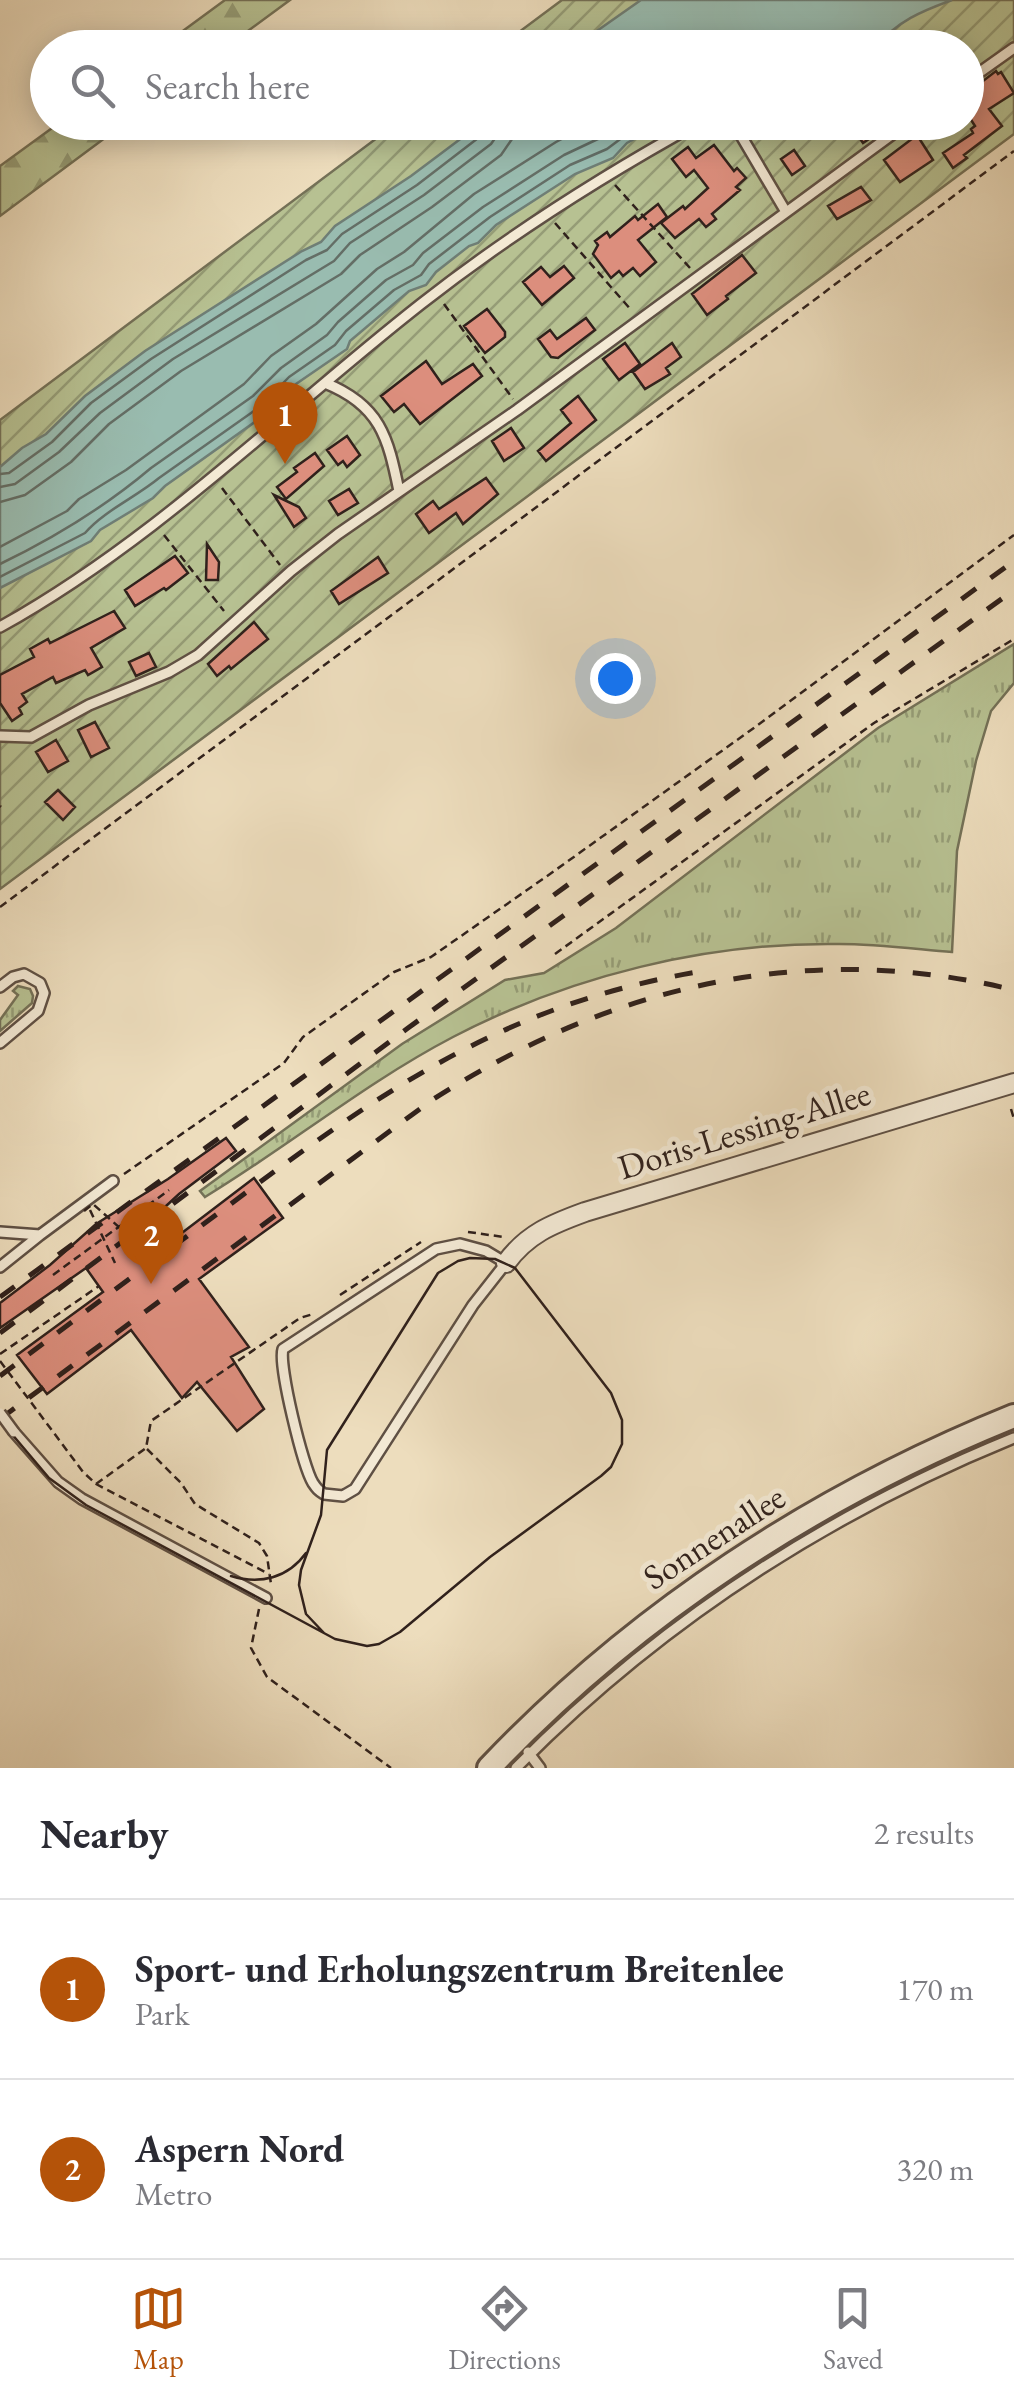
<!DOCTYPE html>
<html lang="en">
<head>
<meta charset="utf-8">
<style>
	:root { --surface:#fff; --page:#f2f2f3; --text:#2b2b33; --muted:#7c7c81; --line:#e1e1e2; --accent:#b45309 }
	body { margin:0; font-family:"EB Garamond",serif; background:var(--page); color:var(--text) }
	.you { position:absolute; left:615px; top:678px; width:35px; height:35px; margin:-25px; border:8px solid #fff; border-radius:50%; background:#1a73e8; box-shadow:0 0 0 15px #1a73e833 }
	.badge { display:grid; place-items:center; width:65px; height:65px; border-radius:50%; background:var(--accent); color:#fff; font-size:32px; font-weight:700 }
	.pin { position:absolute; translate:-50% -82px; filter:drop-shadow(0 2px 5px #0008) }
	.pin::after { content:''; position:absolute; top:52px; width:35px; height:30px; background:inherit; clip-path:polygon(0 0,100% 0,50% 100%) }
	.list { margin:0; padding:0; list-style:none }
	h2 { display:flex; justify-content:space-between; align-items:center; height:130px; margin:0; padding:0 40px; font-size:42px }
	h2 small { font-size:32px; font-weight:400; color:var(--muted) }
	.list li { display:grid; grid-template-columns:65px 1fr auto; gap:30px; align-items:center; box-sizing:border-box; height:180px; padding:0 40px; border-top:2px solid var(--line) }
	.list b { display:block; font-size:38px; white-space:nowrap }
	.list p { margin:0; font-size:32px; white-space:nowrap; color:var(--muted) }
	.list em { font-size:32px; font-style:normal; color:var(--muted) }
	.icon { flex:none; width:55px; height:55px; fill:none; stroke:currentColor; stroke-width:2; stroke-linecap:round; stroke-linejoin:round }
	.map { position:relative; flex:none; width:1014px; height:1768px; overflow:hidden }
	.search { position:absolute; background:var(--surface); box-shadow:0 5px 25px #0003; left:30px; right:30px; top:30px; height:110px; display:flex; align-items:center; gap:25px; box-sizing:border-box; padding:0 35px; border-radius:55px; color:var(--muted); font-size:38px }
	.sheet { height:490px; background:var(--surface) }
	nav { display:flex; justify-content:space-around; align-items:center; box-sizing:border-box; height:140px; border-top:2px solid var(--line); background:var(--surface); font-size:28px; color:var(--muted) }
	nav a { display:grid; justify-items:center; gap:5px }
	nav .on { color:var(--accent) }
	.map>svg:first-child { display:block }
</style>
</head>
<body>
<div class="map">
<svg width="1014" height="1768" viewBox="0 0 1014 1768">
	<defs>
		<pattern id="grass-tufts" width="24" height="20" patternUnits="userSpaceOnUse" patternTransform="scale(2.5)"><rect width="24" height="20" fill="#b7c192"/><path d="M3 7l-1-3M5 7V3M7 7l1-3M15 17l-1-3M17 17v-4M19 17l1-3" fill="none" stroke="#959c76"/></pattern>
		<pattern id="forest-firs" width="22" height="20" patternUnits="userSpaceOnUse" patternTransform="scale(2.5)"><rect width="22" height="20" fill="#b7c192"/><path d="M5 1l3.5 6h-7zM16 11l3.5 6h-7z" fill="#959c76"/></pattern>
		<pattern id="garden-furrows" width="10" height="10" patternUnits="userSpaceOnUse" patternTransform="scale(2.5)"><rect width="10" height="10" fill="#b7c192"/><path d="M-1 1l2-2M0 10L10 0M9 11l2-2" fill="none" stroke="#959c76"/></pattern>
	</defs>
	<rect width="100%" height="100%" fill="#edddbd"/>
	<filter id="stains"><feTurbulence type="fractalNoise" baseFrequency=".002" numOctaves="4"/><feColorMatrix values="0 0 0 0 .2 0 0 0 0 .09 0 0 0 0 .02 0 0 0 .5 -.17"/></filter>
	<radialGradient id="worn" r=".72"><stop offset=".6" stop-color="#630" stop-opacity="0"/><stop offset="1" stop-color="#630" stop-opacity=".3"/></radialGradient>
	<!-- grass -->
	<path fill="url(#grass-tufts)" stroke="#747157" stroke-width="2.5" d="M 1014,644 L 1014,683 L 991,711 L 976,761 L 957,851 L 952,952 C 915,949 877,944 839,944 C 707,942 570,976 453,1037 C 365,1083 289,1146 205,1197 L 200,1191 L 402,1044 L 505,980 L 544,973 L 616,928 L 878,728 Z
		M 18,986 L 30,989 L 33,996 L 32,1003 L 0,1031 L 0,1020 L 18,995 L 13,991 Z"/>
	<!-- forest -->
	<path fill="url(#forest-firs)" stroke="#747157" stroke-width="2.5" d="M 225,0 L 290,0 L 226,47 L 161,47 Z
		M 59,123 L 125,123 L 0,216 L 0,166 Z"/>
	<!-- garden -->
	<path fill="url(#garden-furrows)" stroke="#747157" stroke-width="2.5" d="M 562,0 L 1014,0 L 1014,134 L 0,889 L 0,420 L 397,123 L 966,122 L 966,48 L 499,47 Z"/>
	<!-- water -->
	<path fill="#99bcb0" stroke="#6f7e75" stroke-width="2.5" d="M 641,0 L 952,0 C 922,11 897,21 876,47 L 574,47 Z
		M 483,122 L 664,123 L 627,143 L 613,158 L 575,174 L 496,225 L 478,243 L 469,246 L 436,272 L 426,285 L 409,291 L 350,341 L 347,349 L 296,384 L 266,414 L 165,486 L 153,498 L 100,530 L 91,541 L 0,588 L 0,467 L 22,448 L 46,434 L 85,396 L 145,351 L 302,251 L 321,242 L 335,226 L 411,176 Z"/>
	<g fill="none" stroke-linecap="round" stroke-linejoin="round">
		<!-- shore -->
		<path stroke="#646e66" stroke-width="2.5" d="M 0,474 L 9,473 L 52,442 L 91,403 L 151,359 L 306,260 L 327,250 L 342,234 L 417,185 L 482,135 L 486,122
			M 0,487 L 15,484 L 59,452 L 100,413 L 173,359 L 334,261 L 350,243 L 424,195 L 491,144 L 498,134 L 499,122
			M 0,502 L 25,495 L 71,462 L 109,424 L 181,371 L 341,274 L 360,255 L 432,207 L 501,155 L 512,139 L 514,122
			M 0,547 L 67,511 L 79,499 L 126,470 L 244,384 L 271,356 L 316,324 L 377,269 L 404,252 L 474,194 L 556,142 L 594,122
			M 0,564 C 54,538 106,506 151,468 L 253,396 L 281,368 L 327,335 L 338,322 L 386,280 L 413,265 L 423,253 L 483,207 L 564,155 L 600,138 L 618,122
			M 0,577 L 85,533 C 104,511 136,497 159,478 L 261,406 L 289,377 L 335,345 L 346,331 L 394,290 L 421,275 L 429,264 L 490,217 L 570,165 L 607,149 L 643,122"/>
	</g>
	<!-- building -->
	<path fill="#dc8e7d" stroke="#30211c" stroke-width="2.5" d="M 996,71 L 998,74 L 1001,72 L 1014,93 L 989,109 L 1002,126 L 964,155 L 967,158 L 953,168 L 943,153 L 973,133 L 971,129 L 975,126 L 966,112 L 966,94 Z
		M 859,122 L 894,122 L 863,143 L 858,136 Z
		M 917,135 L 933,160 L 900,182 L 884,160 Z
		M 714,145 L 734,171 L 737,168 L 746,178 L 736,187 L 740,190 L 712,214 L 716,219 L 706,227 L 699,219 L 675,238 L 661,223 L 683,206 L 685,209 L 708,188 L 694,170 L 686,177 L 672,159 L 688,147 L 696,158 Z
		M 794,150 L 805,166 L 792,175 L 781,159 Z
		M 861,187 L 871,200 L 837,219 L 828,206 Z
		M 658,204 L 667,217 L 638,240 L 656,262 L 640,276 L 633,268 L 623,276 L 619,271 L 611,278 L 593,254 L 598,245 L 595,241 L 607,232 L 610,237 L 635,216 L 638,220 Z
		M 742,255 L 756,273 L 726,296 L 728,299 L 707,315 L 692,294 Z
		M 564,266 L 574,278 L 542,305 L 523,282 L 541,267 L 550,277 Z
		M 487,309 L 505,332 L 505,337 L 485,353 L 464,326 Z
		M 586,318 L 595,330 L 558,358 L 551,357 L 538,339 L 550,330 L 557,339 Z
		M 625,343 L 640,364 L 619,380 L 603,359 Z
		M 672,343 L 681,357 L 666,368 L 670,374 L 645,389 L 633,372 Z
		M 426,361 L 442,384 L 473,364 L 482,376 L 420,424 L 404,404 L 394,412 L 381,396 Z
		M 578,396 L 596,420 L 546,461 L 538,451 L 571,423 L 561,410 Z
		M 511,428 L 524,448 L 504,461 L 492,441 Z
		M 347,436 L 360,455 L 347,467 L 343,461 L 338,465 L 327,450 Z
		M 315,453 L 324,466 L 286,499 L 277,487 L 297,472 L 294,468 Z
		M 486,478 L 498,494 L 463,524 L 456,513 L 429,533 L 416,514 L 433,501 L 439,509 Z
		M 349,489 L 358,503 L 338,515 L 329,501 Z
		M 274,495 L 299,507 L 306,518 L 294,527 Z
		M 207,544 L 219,562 L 218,580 L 206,580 Z
		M 175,556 L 188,573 L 166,590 L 164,588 L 135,606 L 125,590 Z
		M 378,557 L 388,573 L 339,604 L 331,591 Z
		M 114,611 L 125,628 L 91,648 L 102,667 L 88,675 L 85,670 L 56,683 L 53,677 L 22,694 L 27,702 L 19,708 L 22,714 L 12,721 L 0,703 L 0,675 L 34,657 L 30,649 L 48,639 L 50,643 Z
		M 254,622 L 268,639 L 231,669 L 229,666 L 217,676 L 208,664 Z
		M 149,653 L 156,667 L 136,676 L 129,662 Z
		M 95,722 L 109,748 L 91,757 L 78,730 Z
		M 56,740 L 68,761 L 48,772 L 36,752 Z
		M 58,790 L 75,807 L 63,820 L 45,802 Z
		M 226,1138 L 236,1151 L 179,1194 L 152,1219 L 170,1242 L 254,1178 L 283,1218 L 199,1279 L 249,1347 L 231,1357 L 264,1409 L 237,1431 L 197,1382 L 182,1398 L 131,1330 L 47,1394 L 17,1355 L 103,1292 L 86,1268 L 0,1328 L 0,1303 L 50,1265 L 96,1224 L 168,1179 Z"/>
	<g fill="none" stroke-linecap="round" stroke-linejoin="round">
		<!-- service casing -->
		<g stroke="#5f5044" stroke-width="14">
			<path id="service" d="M 966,82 L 1014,48
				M 733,122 L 786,212
				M 325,383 C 380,405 388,437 399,491
				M 0,627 C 155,541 282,413 421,304 C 509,235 602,176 700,122
				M 0,736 L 31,737 L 89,705 L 169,672 L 198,655 L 291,571 L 338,534 L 517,410 L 909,122
				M 0,987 L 13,977 L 24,974 L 40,983 L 44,993 L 38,1011 L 0,1043
				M 0,1232 L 40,1235 L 0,1267
				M 40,1235 L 113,1181
				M 460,1244 L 486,1251 L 506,1263 L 473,1305 L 355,1489 L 343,1496 L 324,1494 C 318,1490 317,1489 313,1483 C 303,1467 278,1365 283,1349 L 436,1249 Z
				M 14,1432 L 58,1482 L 82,1499 L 266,1598
				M 528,1752 L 540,1768
				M 516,1768 C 658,1624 827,1514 1014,1438"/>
		</g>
		<!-- minor casing -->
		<g stroke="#5f5044" stroke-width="22">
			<path id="minor" d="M 506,1263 C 527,1234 552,1224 585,1212 L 1014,1083"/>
		</g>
		<!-- tertiary casing -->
		<g stroke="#5f5044" stroke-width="28">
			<path id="tertiary" d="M 489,1768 C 636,1613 816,1496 1014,1416"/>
		</g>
		<!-- path -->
		<path stroke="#30211c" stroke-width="2.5" stroke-dasharray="8 5" stroke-linecap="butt" d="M 615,185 L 690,268
			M 555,223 L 632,311
			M 444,304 L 513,399
			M 222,488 L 280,565
			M 164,535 L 224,611
			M 0,806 L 1,807
			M 0,907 L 1014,151
			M 555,954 L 874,723 L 1014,639
			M 1011,1109 L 1014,1119
			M 124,1174 L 284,1063 L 303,1037 L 394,972 L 431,957 L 550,874 L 751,730 L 1014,535
			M 468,1232 L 504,1237
			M 53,1275 L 169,1190
			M 340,1295 L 421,1242
			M 0,1354 L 99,1286
			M 39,1413 L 83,1472 L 96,1484 L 269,1574
			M 147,1449 L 181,1483 L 195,1504 L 259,1543 L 267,1556 L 271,1584
			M 96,1484 L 146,1448 L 151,1421 L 300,1318 L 313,1314
			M 259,1609 L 251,1648 L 267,1677 L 391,1768"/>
		<!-- service -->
		<use href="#service" stroke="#f3e9d4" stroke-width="9"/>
		<!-- minor -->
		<use href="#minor" stroke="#f3e9d4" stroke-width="18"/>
		<!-- tertiary -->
		<use href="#tertiary" stroke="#f3e9d4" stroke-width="22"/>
		<!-- tram -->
		<path stroke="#30211c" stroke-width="2.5" d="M 0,1420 L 49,1478 L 86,1505 L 335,1639 L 367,1646 L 379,1644 L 400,1632 L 490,1557 L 601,1476 L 611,1467 L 622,1444 L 622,1420 L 611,1393 L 515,1268 L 495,1259 L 470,1258 L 458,1261 L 438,1273 L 327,1450 L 321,1515 L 301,1570 L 299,1585 L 306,1614 L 324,1633
			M 231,1576 C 260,1585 288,1578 306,1553"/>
		<!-- rail -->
		<path stroke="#30211c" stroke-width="5" stroke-dasharray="18 18" stroke-linecap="butt" d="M 0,1297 L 1014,561
			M 0,1333 L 408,1028 L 1014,590
			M 0,1376 C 73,1321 146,1266 220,1212 C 376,1095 499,1006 697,972
			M 0,1419 L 432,1100 C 610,986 805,939 1014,990"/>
		<!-- service-bridge casing -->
		<g stroke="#5f5044" stroke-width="14" stroke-linecap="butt">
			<path id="service-bridge" d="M 0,1413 L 14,1432"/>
		</g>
		<!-- path-bridge -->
		<path stroke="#30211c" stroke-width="2.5" stroke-dasharray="8 5" stroke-linecap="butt" d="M 90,1210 L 115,1263
			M 84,1211 L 93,1204 L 139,1245
			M 0,1361 L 39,1413"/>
		<!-- service-bridge -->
		<use href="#service-bridge" stroke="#f3e9d4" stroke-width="9"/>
	</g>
	<g text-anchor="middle" stroke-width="10" stroke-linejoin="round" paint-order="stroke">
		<!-- street labels -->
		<g font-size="35" fill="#30211c" stroke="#f3e9d4">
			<text transform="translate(744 1130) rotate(-17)" y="12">Doris-Lessing-Allee</text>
			<text transform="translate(714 1537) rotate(-33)" y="12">Sonnenallee</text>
		</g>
	</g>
	<rect width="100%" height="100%" filter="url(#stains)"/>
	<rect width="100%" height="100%" fill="url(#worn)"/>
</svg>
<div class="you"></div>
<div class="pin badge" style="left:285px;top:464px">1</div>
<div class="pin badge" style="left:151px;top:1284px">2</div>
<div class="search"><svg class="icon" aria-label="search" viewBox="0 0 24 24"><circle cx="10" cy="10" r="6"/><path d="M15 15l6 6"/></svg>Search here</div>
</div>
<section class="sheet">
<h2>Nearby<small>2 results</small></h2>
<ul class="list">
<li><span class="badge">1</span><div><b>Sport- und Erholungszentrum Breitenlee</b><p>Park</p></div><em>170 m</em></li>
<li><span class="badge">2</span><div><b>Aspern Nord</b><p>Metro</p></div><em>320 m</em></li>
</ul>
</section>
<nav>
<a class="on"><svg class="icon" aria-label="map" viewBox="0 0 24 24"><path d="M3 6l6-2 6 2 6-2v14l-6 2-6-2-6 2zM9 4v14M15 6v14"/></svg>Map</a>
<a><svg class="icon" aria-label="directions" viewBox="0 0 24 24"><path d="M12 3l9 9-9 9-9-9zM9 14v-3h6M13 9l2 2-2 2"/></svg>Directions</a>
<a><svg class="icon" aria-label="saved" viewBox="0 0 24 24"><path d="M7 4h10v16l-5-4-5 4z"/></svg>Saved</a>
</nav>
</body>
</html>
